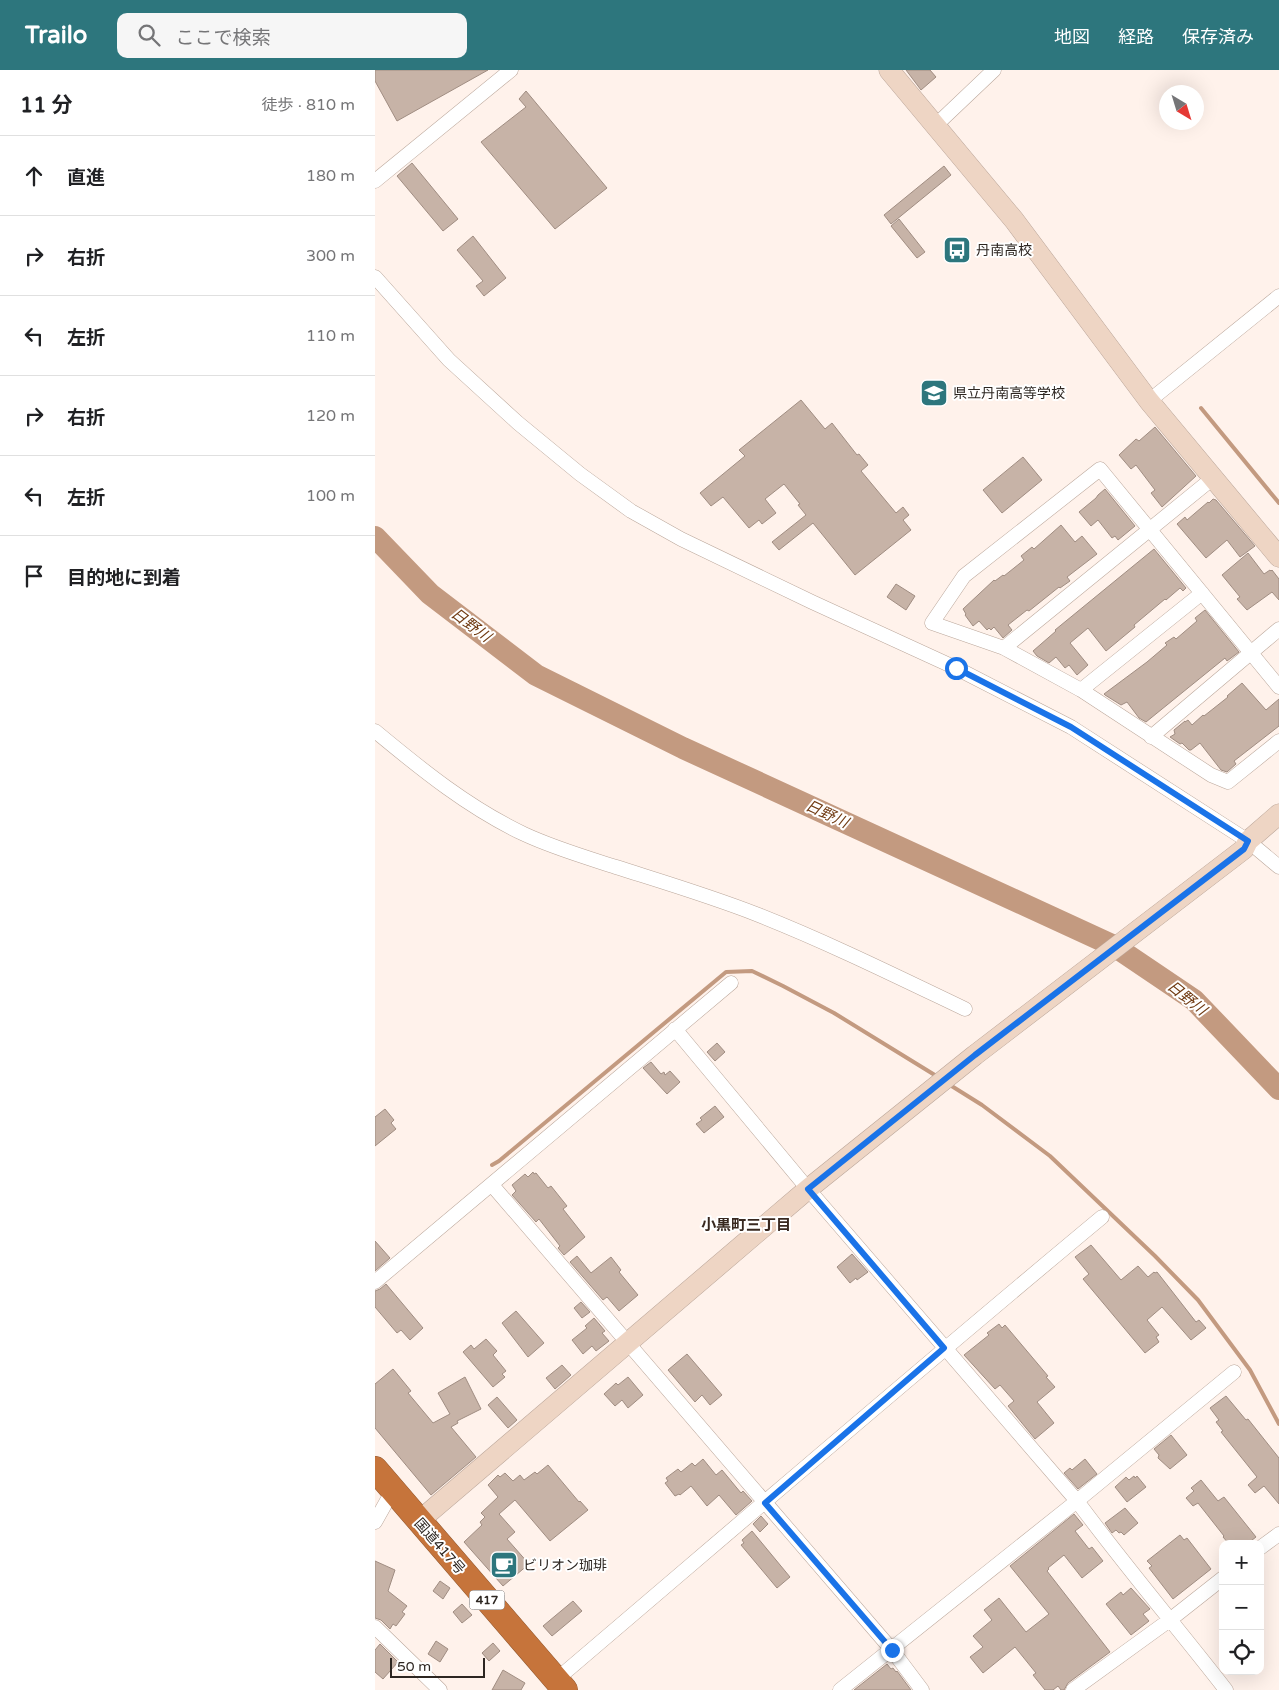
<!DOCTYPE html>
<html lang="ja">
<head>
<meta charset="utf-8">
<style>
	:root { --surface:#fff; --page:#f6f6f6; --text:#202124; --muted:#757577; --line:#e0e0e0; --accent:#2d767d }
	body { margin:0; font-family:"Varela Round","Noto Sans JP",sans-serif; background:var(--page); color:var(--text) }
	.controls { position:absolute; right:15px; bottom:15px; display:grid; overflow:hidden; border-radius:10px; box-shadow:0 5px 20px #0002 }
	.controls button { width:45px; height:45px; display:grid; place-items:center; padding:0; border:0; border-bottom:1px solid var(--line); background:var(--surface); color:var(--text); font:25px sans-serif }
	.compass { position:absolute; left:784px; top:15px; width:45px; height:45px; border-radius:50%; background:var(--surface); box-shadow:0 5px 20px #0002; rotate:142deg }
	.scale { position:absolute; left:15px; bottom:12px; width:95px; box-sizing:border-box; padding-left:5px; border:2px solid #2d2621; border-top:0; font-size:14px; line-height:18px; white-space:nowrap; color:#2d2621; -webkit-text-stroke:4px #fff; paint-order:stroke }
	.stop { position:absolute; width:15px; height:15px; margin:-11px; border:4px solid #1a73e8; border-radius:50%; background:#fff }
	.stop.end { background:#1a73e8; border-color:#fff; box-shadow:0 1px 5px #0008 }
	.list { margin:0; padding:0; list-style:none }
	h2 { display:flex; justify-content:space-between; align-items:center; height:65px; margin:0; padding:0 20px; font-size:21px }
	h2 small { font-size:16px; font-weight:400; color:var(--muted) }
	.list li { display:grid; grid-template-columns:32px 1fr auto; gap:15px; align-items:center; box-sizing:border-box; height:80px; padding:0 20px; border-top:1px solid var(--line) }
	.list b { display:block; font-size:19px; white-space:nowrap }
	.list em { font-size:16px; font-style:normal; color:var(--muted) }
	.icon { flex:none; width:28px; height:28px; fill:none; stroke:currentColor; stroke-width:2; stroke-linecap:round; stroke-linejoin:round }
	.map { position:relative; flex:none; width:904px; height:1620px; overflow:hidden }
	header { display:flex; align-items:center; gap:30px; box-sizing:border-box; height:70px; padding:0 25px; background:var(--accent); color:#fff }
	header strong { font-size:24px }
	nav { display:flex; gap:28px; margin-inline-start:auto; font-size:18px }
	.search { width:350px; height:45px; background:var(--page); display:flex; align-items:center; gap:12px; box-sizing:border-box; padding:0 18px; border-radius:10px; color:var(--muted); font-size:19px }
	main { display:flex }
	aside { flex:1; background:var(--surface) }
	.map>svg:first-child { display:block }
</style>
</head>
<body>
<header>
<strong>Trailo</strong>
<div class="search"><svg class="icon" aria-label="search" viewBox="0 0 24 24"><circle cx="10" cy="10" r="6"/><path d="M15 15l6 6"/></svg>ここで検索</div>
<nav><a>地図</a><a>経路</a><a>保存済み</a></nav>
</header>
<main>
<aside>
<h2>11 分<small>徒歩 · 810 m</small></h2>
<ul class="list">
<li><svg class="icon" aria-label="ahead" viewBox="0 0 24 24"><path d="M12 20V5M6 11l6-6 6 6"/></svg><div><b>直進</b></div><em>180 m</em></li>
<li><svg class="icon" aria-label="right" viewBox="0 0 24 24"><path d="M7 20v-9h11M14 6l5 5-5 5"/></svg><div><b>右折</b></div><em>300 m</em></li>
<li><svg class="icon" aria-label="left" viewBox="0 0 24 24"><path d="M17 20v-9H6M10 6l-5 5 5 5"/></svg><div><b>左折</b></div><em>110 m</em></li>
<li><svg class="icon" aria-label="right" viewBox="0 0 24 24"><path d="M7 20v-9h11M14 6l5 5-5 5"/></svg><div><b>右折</b></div><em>120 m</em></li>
<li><svg class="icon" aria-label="left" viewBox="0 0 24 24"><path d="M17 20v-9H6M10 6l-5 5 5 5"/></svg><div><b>左折</b></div><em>100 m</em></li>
<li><svg class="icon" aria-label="arrive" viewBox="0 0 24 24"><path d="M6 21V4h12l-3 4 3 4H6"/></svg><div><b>目的地に到着</b></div></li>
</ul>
</aside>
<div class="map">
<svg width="904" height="1620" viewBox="0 0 904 1620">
	<rect width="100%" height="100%" fill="#fff2eb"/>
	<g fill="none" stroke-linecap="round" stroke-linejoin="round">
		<!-- stream -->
		<path stroke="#c39a80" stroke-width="4" d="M 826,338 L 904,433
			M 575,1015 L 607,1035 L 675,1086 L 780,1186 L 823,1230 L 875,1300 L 904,1354
			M 117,1095 L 124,1091 L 351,902 L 377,901 L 408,916 L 459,943 L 563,1007"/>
		<!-- river -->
		<path stroke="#c39a80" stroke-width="22" d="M 0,467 L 55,524 L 161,605 L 308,678 L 739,876 L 819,930 L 904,1019"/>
	</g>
	<!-- building -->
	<path fill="#c7b3a7" stroke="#a08d82" d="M 0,0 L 113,0 L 22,51 L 0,11 Z
		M 531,0 L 555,0 L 561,7 L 546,20 Z
		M 151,21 L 232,118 L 180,159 L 106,72 L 151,37 L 144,29 Z
		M 37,93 L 83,149 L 68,161 L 22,106 Z
		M 569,96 L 576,105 L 516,154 L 509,145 Z
		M 524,149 L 550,182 L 542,188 L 516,156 Z
		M 98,166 L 131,208 L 109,226 L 101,216 L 108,211 L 82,180 Z
		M 426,330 L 450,359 L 457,353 L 482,385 L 484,384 L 493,395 L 486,401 L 521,443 L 528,437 L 534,445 L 528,450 L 536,460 L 480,505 L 438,453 L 404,480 L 397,472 L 431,445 L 423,435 L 425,434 L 409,414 L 390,429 L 401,443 L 387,454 L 384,450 L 374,458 L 348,427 L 336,436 L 325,423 L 370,386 L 364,380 Z
		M 780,357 L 821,406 L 787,437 L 776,423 L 780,420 L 761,395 L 756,399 L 744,385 L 761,369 L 764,371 Z
		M 648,387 L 667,410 L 627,443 L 608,420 Z
		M 730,419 L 760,456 L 743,470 L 740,466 L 737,468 L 723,450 L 716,456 L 704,442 L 721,428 L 723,425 Z
		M 838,429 L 841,430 L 880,476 L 865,487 L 852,470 L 831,488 L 802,454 L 810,447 L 812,450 L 833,432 L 834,433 Z
		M 686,455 L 700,472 L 707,466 L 722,484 L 692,507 L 695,511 L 685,518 L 684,517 L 654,541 L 652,540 L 633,555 L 637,560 L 628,568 L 619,557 L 616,560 L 614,558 L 612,560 L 604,551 L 598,556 L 590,545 L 591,544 L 588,539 L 619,510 L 620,511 L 628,505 L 629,506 L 649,490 L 646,486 L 657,477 L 659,479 Z
		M 779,479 L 811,518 L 808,521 L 805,518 L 791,530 L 790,529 L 759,555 L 760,557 L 731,581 L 713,558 L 695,573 L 713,595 L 702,605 L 694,595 L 690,598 L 681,587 L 674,593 L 662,586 L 658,581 L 681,561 L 680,560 Z
		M 873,483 L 889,504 L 895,500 L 896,501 L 897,500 L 904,509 L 904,530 L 897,522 L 872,540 L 862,529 L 865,527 L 847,505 Z
		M 521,514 L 540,526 L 531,540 L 512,527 Z
		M 830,540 L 864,582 L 852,591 L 850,588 L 771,652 L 764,648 L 752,632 L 746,635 L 730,625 L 729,624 L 772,592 L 792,575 L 790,573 L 799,567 L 801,569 L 822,551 L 820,548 Z
		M 867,613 L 891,640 L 904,629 L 904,656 L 859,691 L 861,694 L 852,702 L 846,700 L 825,673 L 816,680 L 814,680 L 807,673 L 805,674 L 795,667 L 800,664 L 799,660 L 810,651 L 810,652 L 813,650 L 817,655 L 828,645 L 829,646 L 853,627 L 852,626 Z
		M 342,973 L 350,982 L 340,991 L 332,982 Z
		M 276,992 L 286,1004 L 289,1002 L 290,1005 L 295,1001 L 305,1012 L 292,1024 L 268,998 Z
		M 340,1036 L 349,1047 L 329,1063 L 321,1054 L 327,1050 L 325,1048 Z
		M 10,1039 L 19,1050 L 16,1053 L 21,1059 L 0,1076 L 0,1047 Z
		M 158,1102 L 159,1104 L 161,1103 L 173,1118 L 176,1116 L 192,1136 L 188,1139 L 210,1167 L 189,1185 L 183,1178 L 185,1176 L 164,1149 L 161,1152 L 137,1125 L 141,1121 L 137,1115 L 150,1104 L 153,1107 Z
		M 0,1171 L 15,1188 L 0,1201 Z
		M 716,1175 L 746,1210 L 763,1196 L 773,1207 L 779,1202 L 780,1203 L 782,1202 L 821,1252 L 824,1250 L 831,1258 L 816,1270 L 787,1237 L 772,1250 L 784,1265 L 781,1267 L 784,1272 L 770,1283 L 708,1209 L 714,1204 L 700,1187 Z
		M 477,1184 L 493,1202 L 482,1210 L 481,1208 L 475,1213 L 462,1197 Z
		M 202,1186 L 216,1203 L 236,1187 L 246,1200 L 244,1202 L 263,1225 L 244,1241 L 232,1227 L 228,1230 L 195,1192 Z
		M 11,1214 L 48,1258 L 35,1270 L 26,1260 L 22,1263 L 0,1237 L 0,1221 L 5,1219 Z
		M 206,1232 L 215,1242 L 207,1248 L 199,1238 Z
		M 141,1241 L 169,1273 L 153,1287 L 127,1253 Z
		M 219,1248 L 230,1261 L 227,1263 L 234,1271 L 221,1281 L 217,1276 L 208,1284 L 197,1270 L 212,1258 L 210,1256 Z
		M 624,1254 L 627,1258 L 630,1255 L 673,1306 L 671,1307 L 680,1317 L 662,1332 L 679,1353 L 660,1369 L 633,1336 L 639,1331 L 625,1315 L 620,1319 L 589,1285 L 614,1265 L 612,1263 Z
		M 111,1269 L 122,1281 L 118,1285 L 131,1301 L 127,1304 L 130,1307 L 118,1317 L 88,1282 L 96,1275 L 99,1279 Z
		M 312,1284 L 347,1325 L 335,1335 L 327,1325 L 320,1332 L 293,1300 Z
		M 187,1295 L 196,1305 L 180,1319 L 171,1308 Z
		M 18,1299 L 36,1321 L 33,1323 L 58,1353 L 75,1344 L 63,1323 L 90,1307 L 106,1339 L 82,1351 L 83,1353 L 76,1357 L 101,1387 L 56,1425 L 0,1358 L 0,1314 Z
		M 253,1307 L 268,1325 L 253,1338 L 247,1330 L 240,1336 L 229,1324 L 241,1313 L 243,1315 Z
		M 851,1326 L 871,1350 L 873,1349 L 904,1388 L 904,1434 L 889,1416 L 880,1423 L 873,1415 L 882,1407 L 846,1362 L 848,1361 L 841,1352 L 844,1350 L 835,1338 Z
		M 122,1327 L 142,1350 L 133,1358 L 113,1335 Z
		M 796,1365 L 812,1385 L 795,1399 L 783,1388 L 784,1385 L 779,1379 Z
		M 328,1389 L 341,1405 L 347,1400 L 366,1423 L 368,1421 L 377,1431 L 361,1445 L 344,1425 L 332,1436 L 316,1416 L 305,1425 L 304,1424 L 300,1426 L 290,1413 L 293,1411 L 291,1408 L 303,1399 L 306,1402 L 317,1393 L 320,1396 Z
		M 710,1389 L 722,1404 L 703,1419 L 689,1403 L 695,1398 L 697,1400 Z
		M 173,1395 L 204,1432 L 205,1431 L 213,1440 L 175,1471 L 140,1430 L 124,1444 L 140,1462 L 132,1469 L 154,1494 L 128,1516 L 89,1472 L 107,1455 L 105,1452 L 110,1447 L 106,1443 L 123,1427 L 113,1415 L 123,1405 L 125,1407 L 130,1403 L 138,1411 L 145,1405 L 149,1410 L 160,1402 L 162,1404 Z
		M 759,1406 L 760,1408 L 762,1406 L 771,1417 L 752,1432 L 740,1417 L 751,1407 L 754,1410 Z
		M 826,1410 L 843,1431 L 849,1427 L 881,1467 L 872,1474 L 854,1474 L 848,1467 L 849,1466 L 823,1433 L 818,1436 L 811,1428 L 819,1421 L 816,1418 Z
		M 750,1438 L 763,1453 L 749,1465 L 746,1462 L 744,1463 L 741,1460 L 737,1463 L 730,1453 Z
		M 699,1444 L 708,1455 L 700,1461 L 714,1479 L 717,1477 L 728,1491 L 707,1508 L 689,1485 L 673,1498 L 674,1499 L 672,1501 L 735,1582 L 693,1613 L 689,1620 L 686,1620 L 683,1616 L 678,1620 L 670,1620 L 658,1605 L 661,1603 L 640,1577 L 608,1603 L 595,1587 L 608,1577 L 598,1566 L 617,1550 L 609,1540 L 624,1528 L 651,1562 L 674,1544 L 635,1496 Z
		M 386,1446 L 393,1454 L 385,1462 L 378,1454 Z
		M 377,1461 L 415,1507 L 402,1518 L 366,1475 L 369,1473 L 367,1470 Z
		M 805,1465 L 809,1470 L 812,1468 L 836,1499 L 798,1529 L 774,1498 L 777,1496 L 772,1491 Z
		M 0,1491 L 20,1500 L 13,1521 L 32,1536 L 27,1542 L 30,1544 L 21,1556 L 18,1554 L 15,1559 L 6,1550 L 0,1548 Z
		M 65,1511 L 75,1518 L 68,1529 L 58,1521 Z
		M 756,1518 L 775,1539 L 768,1544 L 774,1551 L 756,1565 L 731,1534 L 746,1522 L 748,1525 Z
		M 198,1531 L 207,1541 L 177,1566 L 168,1556 Z
		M 87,1534 L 97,1545 L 87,1553 L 78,1542 Z
		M 61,1571 L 73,1579 L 65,1592 L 53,1584 Z
		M 118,1573 L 125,1581 L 114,1591 L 107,1583 Z
		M 5,1574 L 23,1592 L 8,1609 L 0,1602 L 0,1580 Z
		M 512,1594 L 516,1599 L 518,1598 L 521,1602 L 522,1601 L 536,1620 L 479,1620 Z
		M 128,1600 L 150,1613 L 146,1620 L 117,1620 Z"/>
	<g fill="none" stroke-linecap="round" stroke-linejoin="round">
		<!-- street casing -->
		<g stroke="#bba79b" stroke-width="15">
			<path id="street" d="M 560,56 L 619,0
				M 0,111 L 136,0
				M 0,207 L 74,290 L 143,353 L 205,404 L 256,441 L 306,469 L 437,532 L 581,598 L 696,657 L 873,771 L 904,797
				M 774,331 L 904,226
				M 629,578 L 838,408
				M 904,617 L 725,399 L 589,506 L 557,553 L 629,578 L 706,620 L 836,705 L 853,712 L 904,671
				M 706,620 L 827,523
				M 0,661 C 47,700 94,738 149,764 C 179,778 210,787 241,797 C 288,812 335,826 381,844 C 452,872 521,906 590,939
				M 776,667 L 904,559
				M 300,959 L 433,1119 L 702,1431 C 750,1496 802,1557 851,1620
				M 117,1115 L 517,1580 L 547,1620
				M 0,1212 L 356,913
				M 0,1452 L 18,1420
				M 885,1478 L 904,1464
				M 0,1557 L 65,1620
				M 181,1610 C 363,1455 544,1299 727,1147
				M 465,1620 L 702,1431 L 859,1302
				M 698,1620 L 796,1549 L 848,1508"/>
		</g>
		<!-- secondary casing -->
		<g stroke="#bba79b" stroke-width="21">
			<path id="secondary" d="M 514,0 L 639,150 L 774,331 L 904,487
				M 44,1451 L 433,1119 L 600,985 L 869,779 L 873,771 L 904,744"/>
		</g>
		<!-- highway casing -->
		<g stroke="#905932" stroke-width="26">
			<path id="highway" d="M 0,1399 L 190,1620"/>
		</g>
		<!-- street -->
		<use href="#street" stroke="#fff" stroke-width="14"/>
		<!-- secondary -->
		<use href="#secondary" stroke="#eed5c4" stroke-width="20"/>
		<!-- highway -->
		<use href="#highway" stroke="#c6743b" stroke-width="25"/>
	</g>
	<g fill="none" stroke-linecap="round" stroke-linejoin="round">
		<!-- route -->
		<path stroke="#1a73e8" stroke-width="6" d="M 517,1580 L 390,1433 L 569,1278 L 433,1119 L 600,985 L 869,779 L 873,771 L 696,657 L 581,598"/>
	</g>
	<!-- icons -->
	<defs>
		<g id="bus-square" transform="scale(1.4375)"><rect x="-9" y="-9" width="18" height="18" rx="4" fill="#2d767d" stroke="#fff"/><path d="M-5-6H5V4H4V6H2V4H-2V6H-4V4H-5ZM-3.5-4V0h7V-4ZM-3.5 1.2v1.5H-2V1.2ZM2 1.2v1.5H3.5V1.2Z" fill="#fff"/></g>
		<g id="school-square" transform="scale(1.4375)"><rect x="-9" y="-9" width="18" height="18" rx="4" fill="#2d767d" stroke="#fff"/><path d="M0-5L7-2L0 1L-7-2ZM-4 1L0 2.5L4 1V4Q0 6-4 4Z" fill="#fff"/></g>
		<g id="cafe-square" transform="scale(1.4375)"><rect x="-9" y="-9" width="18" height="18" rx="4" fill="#2d767d" stroke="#fff"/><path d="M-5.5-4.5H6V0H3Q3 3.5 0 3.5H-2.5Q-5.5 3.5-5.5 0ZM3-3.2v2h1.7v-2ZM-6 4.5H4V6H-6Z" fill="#fff"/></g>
	</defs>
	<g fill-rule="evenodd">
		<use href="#bus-square" x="582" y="180"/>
		<use href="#school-square" x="559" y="323"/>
		<use href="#cafe-square" x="129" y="1495"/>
	</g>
	<g text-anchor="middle" stroke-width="4" stroke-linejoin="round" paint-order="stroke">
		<!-- shield labels -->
		<rect fill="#fff" stroke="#6c6764" stroke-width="1" x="94.5" y="1520.5" width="35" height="19" rx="4"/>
		<g font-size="12" font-weight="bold" fill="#2d2621">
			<text x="112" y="1534">417</text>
		</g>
		<!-- poi labels -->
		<g font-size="14" fill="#2d2621" stroke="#fff" text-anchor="start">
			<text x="601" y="185">丹南高校</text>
			<text x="578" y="328">県立丹南高等学校</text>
			<text x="148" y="1500">ビリオン珈琲</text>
		</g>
		<!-- street labels -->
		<g font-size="14" fill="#2d2621" stroke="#fff">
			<text transform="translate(65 1476) rotate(49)" y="5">国道417号</text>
		</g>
		<!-- water labels -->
		<g font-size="15" font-style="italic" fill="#703a12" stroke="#fff">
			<text transform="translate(96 555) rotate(37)" y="5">日野川</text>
			<text transform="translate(452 744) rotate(25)" y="5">日野川</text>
			<text transform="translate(812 928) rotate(39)" y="5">日野川</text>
		</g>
		<!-- neighbourhood labels -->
		<g font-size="15" font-weight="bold" fill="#38281f" stroke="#fff">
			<text x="371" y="1160">小黒町三丁目</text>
		</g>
	</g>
</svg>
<div class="controls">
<button>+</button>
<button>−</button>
<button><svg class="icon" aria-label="locate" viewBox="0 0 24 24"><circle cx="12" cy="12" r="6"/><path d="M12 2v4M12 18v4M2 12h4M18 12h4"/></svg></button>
</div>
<svg class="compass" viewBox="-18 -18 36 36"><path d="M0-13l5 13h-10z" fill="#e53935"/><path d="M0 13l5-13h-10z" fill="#757577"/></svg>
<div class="scale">50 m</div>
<div class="stop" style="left:581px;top:598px"></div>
<div class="stop end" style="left:517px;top:1580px"></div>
</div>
</main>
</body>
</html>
